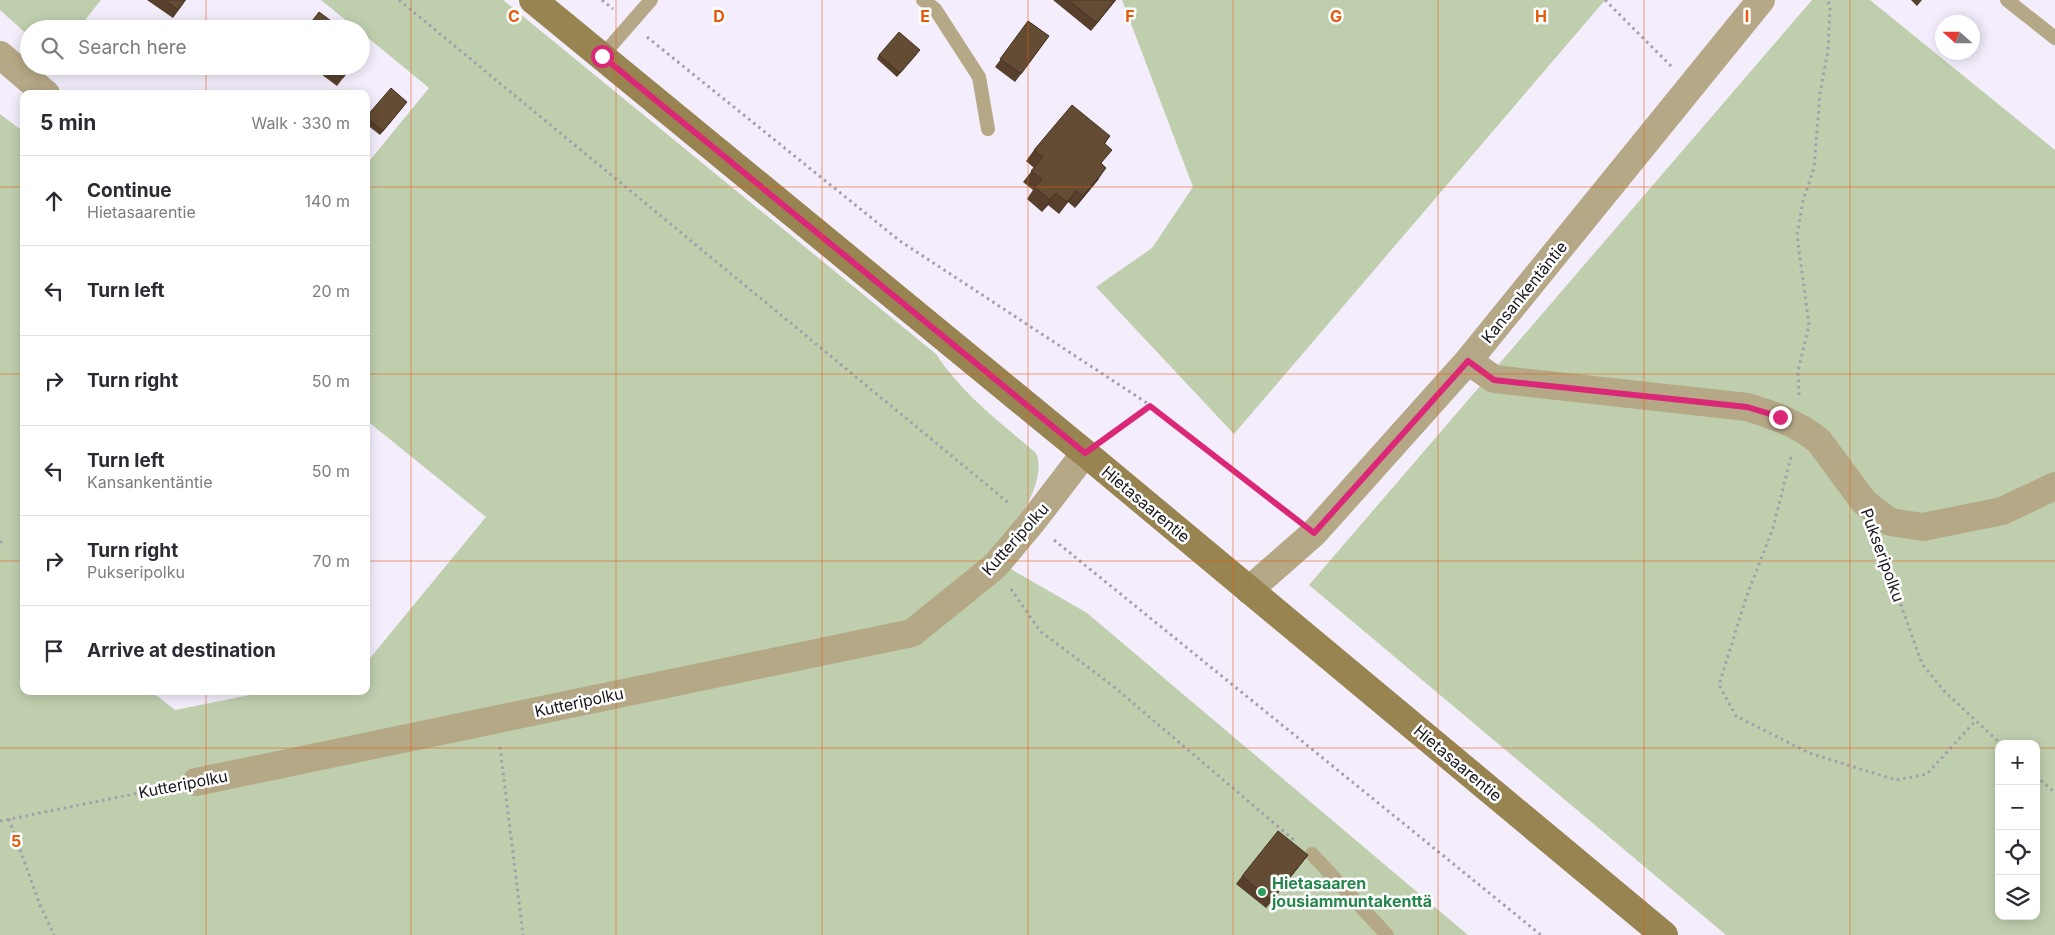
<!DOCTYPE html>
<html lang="en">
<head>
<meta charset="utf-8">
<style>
	:root { --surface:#fff; --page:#f7f7f7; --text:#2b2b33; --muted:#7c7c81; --line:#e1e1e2 }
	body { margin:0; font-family:Inter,sans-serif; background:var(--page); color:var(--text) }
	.controls { position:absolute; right:15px; bottom:15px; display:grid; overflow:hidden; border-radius:10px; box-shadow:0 2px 12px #0003 }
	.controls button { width:45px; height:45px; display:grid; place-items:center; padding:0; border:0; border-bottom:1px solid var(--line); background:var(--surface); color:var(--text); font:25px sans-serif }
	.compass { position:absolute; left:1935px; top:15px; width:45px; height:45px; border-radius:50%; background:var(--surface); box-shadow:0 2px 12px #0003; rotate:291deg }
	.stop { position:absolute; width:15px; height:15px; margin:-11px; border:4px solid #db2777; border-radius:50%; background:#fff }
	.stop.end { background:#db2777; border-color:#fff; box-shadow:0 1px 5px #0008 }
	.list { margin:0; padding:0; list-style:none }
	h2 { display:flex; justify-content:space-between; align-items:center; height:65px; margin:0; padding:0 20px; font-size:21px }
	h2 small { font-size:16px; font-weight:400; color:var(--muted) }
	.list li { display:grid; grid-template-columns:32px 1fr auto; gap:15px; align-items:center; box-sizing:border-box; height:90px; padding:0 20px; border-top:1px solid var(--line) }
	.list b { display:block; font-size:19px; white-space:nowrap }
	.list p { margin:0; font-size:16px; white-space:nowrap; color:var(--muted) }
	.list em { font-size:16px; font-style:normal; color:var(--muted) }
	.icon { flex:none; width:28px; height:28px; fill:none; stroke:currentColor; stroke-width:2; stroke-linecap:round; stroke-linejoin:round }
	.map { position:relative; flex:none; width:2055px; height:935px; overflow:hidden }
	.search { position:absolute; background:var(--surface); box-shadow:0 2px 12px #0003; left:20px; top:20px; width:350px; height:55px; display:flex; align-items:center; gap:12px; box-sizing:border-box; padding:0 18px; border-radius:28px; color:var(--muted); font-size:19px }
	.panel { position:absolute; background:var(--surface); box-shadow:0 2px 12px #0003; left:20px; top:90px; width:350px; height:605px; border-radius:10px }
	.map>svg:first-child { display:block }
</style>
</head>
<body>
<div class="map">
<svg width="2055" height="935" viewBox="0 0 2055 935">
	<rect width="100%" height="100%" fill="#f4eefc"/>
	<!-- green -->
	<path fill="#bfcfae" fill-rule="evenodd" d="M 0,0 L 101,0 L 78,29 L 29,29 L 29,36 L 0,10 Z
		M 321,0 L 503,0 L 936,354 C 962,394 1000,422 1036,453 C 1049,483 1010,533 992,558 L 1087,613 L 1468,935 L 0,935 L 0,114 L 24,132 L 24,691 L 151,691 L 175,710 L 270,691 L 366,691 L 366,663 L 486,517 L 366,420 L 366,165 L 429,88 L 361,32 L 361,29 L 357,29 Z
		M 1122,0 L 1605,0 L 1234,434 L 1096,287 L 1152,248 L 1193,187 Z
		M 1812,0 L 1870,0 L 2055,150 L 2055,935 L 1726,935 L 1309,585 ZM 1999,744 L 2036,744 L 2036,916 L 1999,916 Z"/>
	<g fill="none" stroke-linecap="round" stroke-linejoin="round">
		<!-- path -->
		<path stroke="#a39eaa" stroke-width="3" stroke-dasharray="2.5 4" stroke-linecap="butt" d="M 399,0 L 1010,504
			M 602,0 L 613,9
			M 1605,0 L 1671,66
			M 647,37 L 900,241 L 1150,405 L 1290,514
			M 1799,395 L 1798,371 L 1809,325 L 1797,235 L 1803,201 L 1814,168 L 1820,94 L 1828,50 L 1830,9 L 1828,0
			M 1110,435 L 1150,405
			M 1791,457 L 1773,528 L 1746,598 L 1719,685 L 1736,716 L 1809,753 L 1896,780 L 1927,774 L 1976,720
			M 1054,540 L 1541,935
			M 0,541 L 2,543
			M 1881,549 L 1922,664 L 1945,692 L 2001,744
			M 1011,589 L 1040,631 L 1113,686 L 1295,841
			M 500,747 L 523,935
			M 2036,776 L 2055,793
			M 9,819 L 40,905 L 54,935
			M 0,821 L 169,787"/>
		<!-- lane -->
		<path stroke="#b5a886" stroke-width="14" d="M 923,0 L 935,9 L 979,77 L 988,129
			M 2007,0 L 2055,38
			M 602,56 L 651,0
			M 1312,854 L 1387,935"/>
		<!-- street -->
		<path stroke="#b5a886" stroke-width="28" d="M 0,55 L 46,94
			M 1468,361 L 1494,379 L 1747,407 C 1773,415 1797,423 1819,441 L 1864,502 L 1890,522 L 1923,527 L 2002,511 L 2055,486
			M 1249,590 L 1314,533 L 1468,361 L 1761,0
			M 196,782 L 912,633 L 995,566 L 1032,522 L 1085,453"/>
		<!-- secondary -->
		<path stroke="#988450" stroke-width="28" d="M 533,0 L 1085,453 L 1664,935"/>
	</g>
	<!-- wall -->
	<path fill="#56402c" d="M 147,0 L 186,0 L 173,18 Z
		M 1053,0 L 1116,0 L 1091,31 Z
		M 1911,0 L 1922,0 L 1917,6 Z
		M 1028,21 L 1049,36 L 1015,82 L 995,67 Z
		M 917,54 L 897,77 L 877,59 L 879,55 Z
		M 314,66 L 352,66 L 337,86 L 313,68 Z
		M 404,106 L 380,135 L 366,124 L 366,117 Z
		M 1110,136 L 1105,144 L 1098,180 L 1075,208 L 1068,202 L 1059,214 L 1048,205 L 1042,212 L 1027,199 L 1033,190 L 1023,182 L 1034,168 L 1026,161 L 1034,150 Z
		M 1308,855 L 1266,908 L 1236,884 L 1242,876 Z"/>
	<!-- shaded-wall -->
	<path fill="#463424" d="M 1115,0 L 1116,0 L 1091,31 L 1097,23 Z
		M 1106,168 L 1098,180 L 1075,208 L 1083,196 Z
		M 1076,191 L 1068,202 L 1059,214 L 1067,202 Z
		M 1056,193 L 1048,205 L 1042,212 L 1050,200 Z
		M 1308,855 L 1302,863 L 1266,908 L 1271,900 Z"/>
	<!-- building -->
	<path fill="#644b33" stroke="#463424" d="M 164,0 L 185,0 L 178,10 Z
		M 1068,0 L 1115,0 L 1097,23 Z
		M 319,12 L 342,29 L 306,29 Z
		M 1028,21 L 1049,36 L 1021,74 L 1000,59 Z
		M 899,32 L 920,50 L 900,73 L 879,55 Z
		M 361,43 L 366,47 L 361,53 Z
		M 327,66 L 351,66 L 343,78 Z
		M 391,88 L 407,102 L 383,131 L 366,117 Z
		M 1072,105 L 1110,136 L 1104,143 L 1112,150 L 1101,163 L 1106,168 L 1083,196 L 1076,191 L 1067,202 L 1056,193 L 1050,200 L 1035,187 L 1042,179 L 1031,171 L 1043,157 L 1034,150 Z
		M 1278,831 L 1308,855 L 1271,900 L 1242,876 Z"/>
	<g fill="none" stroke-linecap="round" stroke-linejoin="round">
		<!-- route -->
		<path stroke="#db2777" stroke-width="6" d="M 602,56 L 1085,453 L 1150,406 L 1314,533 L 1468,361 L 1494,380 L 1747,407 L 1780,417"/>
	</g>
	<!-- grid -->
	<path fill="none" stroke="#e8590c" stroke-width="1" stroke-opacity="0.55" d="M 206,0 L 206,29M 411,0 L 411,935M 616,0 L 616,935M 822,0 L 822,935M 1028,0 L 1028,935M 1233,0 L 1233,935M 1438,0 L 1438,935M 1644,0 L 1644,935M 1850,0 L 1850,935M 206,66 L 206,94M 0,187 L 24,187M 366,187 L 2055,187M 0,374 L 24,374M 366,374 L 2055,374M 0,561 L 24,561M 366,561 L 2055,561M 206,691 L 206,935M 0,748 L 1999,748M 2036,748 L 2055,748"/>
	<!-- markers -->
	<circle fill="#2e9e5b" stroke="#fff" stroke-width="2" cx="1262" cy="892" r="5"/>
	<g text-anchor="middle" stroke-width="5" stroke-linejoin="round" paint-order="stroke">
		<!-- street labels -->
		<g font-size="16" fill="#1a161e" stroke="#fff">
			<text transform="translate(1524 292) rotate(-51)" y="6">Kansankentäntie</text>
			<text transform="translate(1146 504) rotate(40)" y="6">Hietasaarentie</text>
			<text transform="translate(1015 539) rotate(-48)" y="6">Kutteripolku</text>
			<text transform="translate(1883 555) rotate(70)" y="6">Pukseripolku</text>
			<text transform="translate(579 702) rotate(-12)" y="6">Kutteripolku</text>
			<text transform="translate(1458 763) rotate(40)" y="6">Hietasaarentie</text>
			<text transform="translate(183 784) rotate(-11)" y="6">Kutteripolku</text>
		</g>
		<!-- leisure labels -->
		<g font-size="16" font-weight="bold" fill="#27864d" stroke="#fff" text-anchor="start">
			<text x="1272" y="889">Hietasaaren<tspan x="1272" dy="18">jousiammuntakenttä</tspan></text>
		</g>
	</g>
	<g font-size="16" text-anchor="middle" font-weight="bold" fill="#e8590c" stroke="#fff" stroke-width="5" stroke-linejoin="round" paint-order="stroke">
		<text x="514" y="22">C</text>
		<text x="719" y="22">D</text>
		<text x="925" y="22">E</text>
		<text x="1130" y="22">F</text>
		<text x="1336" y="22">G</text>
		<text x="1541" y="22">H</text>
		<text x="1747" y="22">I</text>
		<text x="16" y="847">5</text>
	</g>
</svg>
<div class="controls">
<button>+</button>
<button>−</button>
<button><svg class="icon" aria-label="locate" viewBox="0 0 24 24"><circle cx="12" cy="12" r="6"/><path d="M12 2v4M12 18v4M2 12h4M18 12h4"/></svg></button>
<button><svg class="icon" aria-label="layers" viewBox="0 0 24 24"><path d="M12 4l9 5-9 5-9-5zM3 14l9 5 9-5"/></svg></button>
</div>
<svg class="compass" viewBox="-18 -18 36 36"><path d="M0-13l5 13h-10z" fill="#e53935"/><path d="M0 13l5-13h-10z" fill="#7c7c81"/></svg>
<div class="stop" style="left:602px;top:56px"></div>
<div class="stop end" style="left:1780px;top:417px"></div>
<div class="search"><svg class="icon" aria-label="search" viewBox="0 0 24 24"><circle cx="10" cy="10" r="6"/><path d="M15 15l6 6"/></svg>Search here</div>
<section class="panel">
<h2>5 min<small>Walk · 330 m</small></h2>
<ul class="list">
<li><svg class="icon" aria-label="ahead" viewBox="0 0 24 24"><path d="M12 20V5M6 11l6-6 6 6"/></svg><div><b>Continue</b><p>Hietasaarentie</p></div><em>140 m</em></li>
<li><svg class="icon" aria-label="left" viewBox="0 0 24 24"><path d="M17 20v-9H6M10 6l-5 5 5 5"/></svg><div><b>Turn left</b></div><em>20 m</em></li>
<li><svg class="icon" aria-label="right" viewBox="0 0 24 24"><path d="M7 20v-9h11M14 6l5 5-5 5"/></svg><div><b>Turn right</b></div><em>50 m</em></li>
<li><svg class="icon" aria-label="left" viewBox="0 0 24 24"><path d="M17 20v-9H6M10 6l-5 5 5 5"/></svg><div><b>Turn left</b><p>Kansankentäntie</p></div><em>50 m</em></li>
<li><svg class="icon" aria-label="right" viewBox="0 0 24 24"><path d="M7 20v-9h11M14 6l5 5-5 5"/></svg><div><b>Turn right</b><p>Pukseripolku</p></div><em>70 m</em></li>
<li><svg class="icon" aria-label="arrive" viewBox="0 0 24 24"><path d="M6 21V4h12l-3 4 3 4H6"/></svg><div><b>Arrive at destination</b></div></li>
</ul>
</section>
</div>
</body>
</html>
